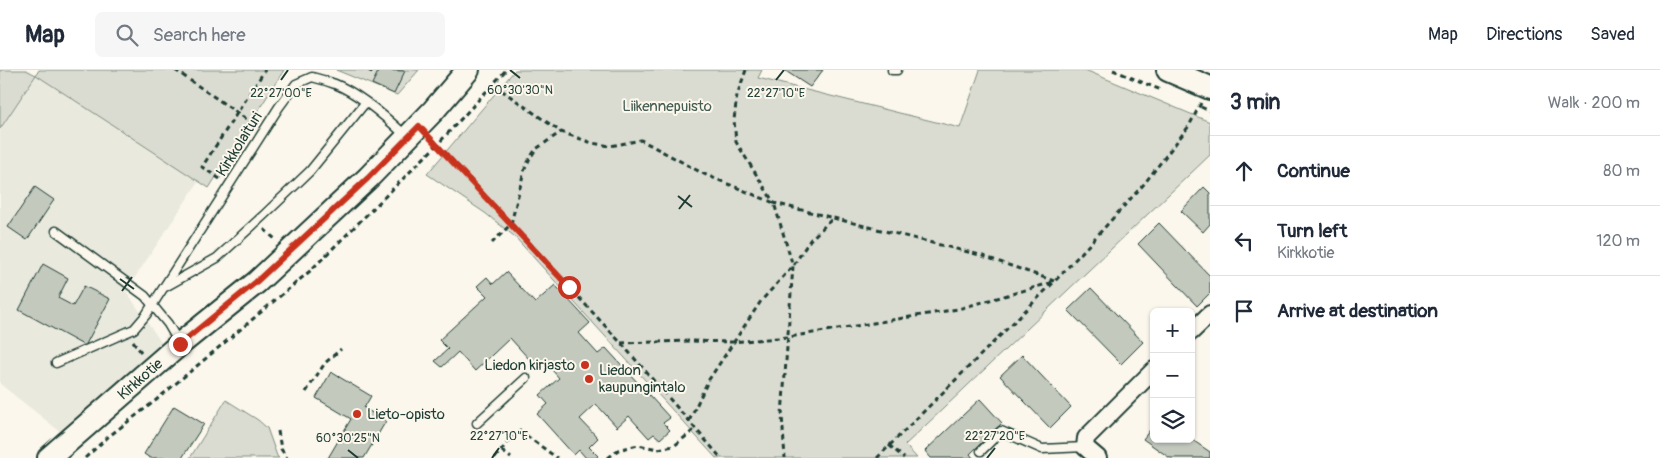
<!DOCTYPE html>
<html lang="en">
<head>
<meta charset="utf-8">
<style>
	:root { --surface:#fff; --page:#f6f6f7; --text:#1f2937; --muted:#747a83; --line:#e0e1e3 }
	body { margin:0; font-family:Pangolin,sans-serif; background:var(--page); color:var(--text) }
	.controls { position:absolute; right:15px; bottom:15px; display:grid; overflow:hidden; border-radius:8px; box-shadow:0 1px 4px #0004 }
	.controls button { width:45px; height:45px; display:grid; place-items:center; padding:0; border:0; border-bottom:1px solid var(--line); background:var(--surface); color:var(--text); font:25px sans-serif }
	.stop { position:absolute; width:15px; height:15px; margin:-11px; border:4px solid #c8321e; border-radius:50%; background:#fff }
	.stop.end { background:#c8321e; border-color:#fff; box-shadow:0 1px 5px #0008 }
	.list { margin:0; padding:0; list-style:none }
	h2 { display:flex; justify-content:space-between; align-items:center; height:65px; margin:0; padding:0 20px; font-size:21px }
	h2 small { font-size:16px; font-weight:400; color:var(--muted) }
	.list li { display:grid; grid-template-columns:32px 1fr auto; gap:15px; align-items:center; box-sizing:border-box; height:70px; padding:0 20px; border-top:1px solid var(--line) }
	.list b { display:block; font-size:19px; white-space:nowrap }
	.list p { margin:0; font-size:16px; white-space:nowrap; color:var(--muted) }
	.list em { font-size:16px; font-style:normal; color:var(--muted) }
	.icon { flex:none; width:28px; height:28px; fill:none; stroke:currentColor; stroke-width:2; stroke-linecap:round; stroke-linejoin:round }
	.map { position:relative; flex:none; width:1210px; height:388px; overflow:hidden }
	header { display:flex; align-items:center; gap:30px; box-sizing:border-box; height:70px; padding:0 25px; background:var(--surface); border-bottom:1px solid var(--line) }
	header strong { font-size:24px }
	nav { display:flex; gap:28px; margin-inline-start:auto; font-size:18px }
	.search { width:350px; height:45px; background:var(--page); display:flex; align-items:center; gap:12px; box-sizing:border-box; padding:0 18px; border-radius:8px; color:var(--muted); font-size:19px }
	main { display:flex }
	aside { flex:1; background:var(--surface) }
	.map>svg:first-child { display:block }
</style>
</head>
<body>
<header>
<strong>Map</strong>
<div class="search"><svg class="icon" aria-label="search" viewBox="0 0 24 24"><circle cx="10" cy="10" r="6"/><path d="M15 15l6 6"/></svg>Search here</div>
<nav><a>Map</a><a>Directions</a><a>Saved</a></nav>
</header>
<main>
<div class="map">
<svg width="1210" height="388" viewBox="0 0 1210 388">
	<rect width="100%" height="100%" fill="#fbf7ec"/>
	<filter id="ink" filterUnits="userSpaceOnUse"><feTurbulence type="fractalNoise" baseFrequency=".02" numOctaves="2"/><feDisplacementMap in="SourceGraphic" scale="10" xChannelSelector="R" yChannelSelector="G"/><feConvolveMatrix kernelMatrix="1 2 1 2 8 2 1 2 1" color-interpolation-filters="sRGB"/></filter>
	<g filter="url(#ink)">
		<!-- built -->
		<path fill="#eae9de" d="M 36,5 L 199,111 L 126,221 L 163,275 L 62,363 L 0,314 L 0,60 Z"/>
		<!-- green -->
		<path fill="#dbdcd1" stroke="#7d8c82" d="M 0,0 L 26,0 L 36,5 L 39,0 L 284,0 L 209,118 L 36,5 L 0,59 Z
			M 336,0 L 419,0 L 397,25 Z
			M 515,0 L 762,0 L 758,8 L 960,58 L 980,0 L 1085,0 L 1210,52 L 1210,85 L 905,375 L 917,388 L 716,388 L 514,166 L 485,143 L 427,104 Z
			M 226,330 L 258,350 L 267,358 L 277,386 L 279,388 L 190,388 Z"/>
		<!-- building -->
		<path fill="#c4c9be" stroke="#1f3d34" d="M 379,0 L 405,1 L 394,24 L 372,14 Z
			M 784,0 L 823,0 L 810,17 Z
			M 35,117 L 54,130 L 27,170 L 8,157 Z
			M 1204,117 L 1210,123 L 1210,154 L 1203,162 L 1181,141 Z
			M 1159,153 L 1210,206 L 1210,223 L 1197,236 L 1138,174 Z
			M 43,194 L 68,208 L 58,228 L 73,236 L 84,216 L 110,229 L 85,276 L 19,240 Z
			M 506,202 L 535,233 L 555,215 L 590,253 L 579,263 L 598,284 L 606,278 L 670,348 L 663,353 L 670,360 L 660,369 L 654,364 L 649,368 L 629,346 L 617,357 L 596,334 L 580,349 L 598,368 L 589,377 L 598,386 L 596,388 L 586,388 L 579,380 L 574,385 L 537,344 L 548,334 L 540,325 L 559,308 L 546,293 L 538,299 L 510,268 L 475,301 L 458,282 L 442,297 L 435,291 L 448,279 L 439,270 L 487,226 L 477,216 L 487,207 L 493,214 Z
			M 1091,218 L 1143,272 L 1121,294 L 1068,240 Z
			M 1022,285 L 1071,337 L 1050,358 L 1000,306 Z
			M 331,302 L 371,326 L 364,338 L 386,351 L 364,388 L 328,388 L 351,349 L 316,328 Z
			M 980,329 L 1002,353 L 970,384 L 973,388 L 931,388 L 925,381 Z
			M 174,336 L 204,354 L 182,388 L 150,388 L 144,384 Z
			M 1154,355 L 1154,369 L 1191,369 L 1210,382 L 1210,388 L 1170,388 L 1143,369 Z"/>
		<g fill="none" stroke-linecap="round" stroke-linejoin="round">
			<!-- lane casing -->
			<g stroke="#1f3d34" stroke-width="11">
				<path id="lane" d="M 892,0 L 897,0
					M 56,161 L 145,226 L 168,254 L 179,273
					M 165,217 L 217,188 L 265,144 L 310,101 L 365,33
					M 56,293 L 134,259 L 146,245 L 279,37 L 296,14 L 312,7 C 320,9 327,11 335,14 C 358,23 388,49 406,66
					M 477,353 L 526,308
					M 981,381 L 1001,361 L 1042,379 L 1085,377"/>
			</g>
			<!-- street casing -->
			<g stroke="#1f3d34" stroke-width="20">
				<path id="street" d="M 1191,262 L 1210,244
					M 1098,388 L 1085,377 L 1086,368 L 1154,300"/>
			</g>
			<!-- secondary casing -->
			<g stroke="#1f3d34" stroke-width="26">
				<path id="secondary" d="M 1168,0 L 1210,18
					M 49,388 L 180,274 L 257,212 L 368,108 L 433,41 L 468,0"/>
			</g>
			<!-- path -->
			<path stroke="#1f3d34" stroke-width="3" stroke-dasharray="5 4" stroke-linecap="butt" d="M 175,0 L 255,55
				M 368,0 L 374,3
				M 746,0 L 737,25 L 734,50 L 736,72 L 774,133 L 980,185 L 1054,211
				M 1113,0 L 1161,20
				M 494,15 L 561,62 L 592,73 L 610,76 L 641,70 L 704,104 L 774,133 L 793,196 L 782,345 L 785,388
				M 1201,37 L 1210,41
				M 432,69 L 621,273 L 721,388
				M 220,109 L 202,97 L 265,0
				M 264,159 L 276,170
				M 492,173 L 511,154 L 524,101 L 530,88 L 536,79 L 561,62
				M 133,271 L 141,282
				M 621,273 L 690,271 L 732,272 L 789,267 L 958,239 L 1054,212
				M 306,322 L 325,293 L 341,279
				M 689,351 L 708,311 L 761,231 L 793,196 L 810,170 L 832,149
				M 278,361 L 281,379 L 287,388
				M 889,375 L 904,388
				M 502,381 L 511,388
				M 85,388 L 108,367 L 155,331 L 310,201 L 437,75 L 506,0
				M 495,388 L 508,372 L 520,361 L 557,388
				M 608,388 L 618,380 L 638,375 L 658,379 L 674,376 L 695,359
				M 877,388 L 1054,212 L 1085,179 L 1144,114 L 1189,56 L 1201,33"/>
			<!-- lane -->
			<use href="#lane" stroke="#fbf7ec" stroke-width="8"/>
			<!-- street -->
			<use href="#street" stroke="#fbf7ec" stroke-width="16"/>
			<!-- secondary -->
			<use href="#secondary" stroke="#fbf7ec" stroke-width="22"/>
		</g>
	</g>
	<g fill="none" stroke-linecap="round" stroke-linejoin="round" filter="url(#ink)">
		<!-- route -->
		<path stroke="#c8321e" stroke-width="6" d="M 180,274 L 256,212 L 368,108 L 419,56 L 569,217"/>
	</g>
	<!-- ticks -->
	<path fill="none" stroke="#1f3d34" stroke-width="2" d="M 510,0 L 520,8M 281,10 L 288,0M 776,10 L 784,0M 678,126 L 692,137M 679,139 L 690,125M 120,209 L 134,219M 122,221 L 132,207M 348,380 L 358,388M 492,388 L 499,378M 987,388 L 995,378"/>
	<!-- markers -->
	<g fill="#c8321e" stroke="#fbf7ec" stroke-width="2">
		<circle cx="585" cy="295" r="5"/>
		<circle cx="589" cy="309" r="5"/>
		<circle cx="357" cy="344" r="5"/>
	</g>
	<g text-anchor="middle" stroke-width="4" stroke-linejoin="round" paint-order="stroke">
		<!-- park labels -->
		<g font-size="15" fill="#455d53" stroke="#fbf7ec">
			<text x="667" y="41">Liikennepuisto</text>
		</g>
		<!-- street labels -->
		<g font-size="15" fill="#1f3d34" stroke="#fbf7ec">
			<text transform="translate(239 74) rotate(-58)" y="5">Kirkkolaituri</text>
			<text transform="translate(140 309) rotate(-41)" y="5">Kirkkotie</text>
		</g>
		<!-- poi labels -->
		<g font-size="15" fill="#1f3d34" stroke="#fbf7ec" text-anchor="start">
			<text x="575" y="300" text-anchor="end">Liedon kirjasto</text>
			<text x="599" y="305">Liedon<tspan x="599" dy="17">kaupungintalo</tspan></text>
			<text x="367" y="349">Lieto-opisto</text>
		</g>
	</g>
	<g font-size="12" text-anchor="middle" fill="#1f3d34" stroke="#fbf7ec" stroke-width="4" stroke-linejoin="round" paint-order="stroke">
		<text x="520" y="24">60°30'30"N</text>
		<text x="281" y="27">22°27'00"E</text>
		<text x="776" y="27">22°27'10"E</text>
		<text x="499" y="370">22°27'10"E</text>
		<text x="995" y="370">22°27'20"E</text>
		<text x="348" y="372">60°30'25"N</text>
	</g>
</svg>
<div class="controls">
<button>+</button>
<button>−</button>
<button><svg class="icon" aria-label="layers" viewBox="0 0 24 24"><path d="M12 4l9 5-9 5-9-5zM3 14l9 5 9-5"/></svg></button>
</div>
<div class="stop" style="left:569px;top:217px"></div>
<div class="stop end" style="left:180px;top:274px"></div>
</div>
<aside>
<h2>3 min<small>Walk · 200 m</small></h2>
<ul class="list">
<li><svg class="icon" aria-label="ahead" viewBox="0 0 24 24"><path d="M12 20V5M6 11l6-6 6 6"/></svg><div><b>Continue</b></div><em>80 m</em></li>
<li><svg class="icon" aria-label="left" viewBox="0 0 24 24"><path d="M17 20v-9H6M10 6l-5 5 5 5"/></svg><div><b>Turn left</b><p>Kirkkotie</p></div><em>120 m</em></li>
<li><svg class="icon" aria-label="arrive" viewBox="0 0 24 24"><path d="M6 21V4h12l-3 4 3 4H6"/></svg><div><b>Arrive at destination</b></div></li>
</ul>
</aside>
</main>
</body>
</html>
